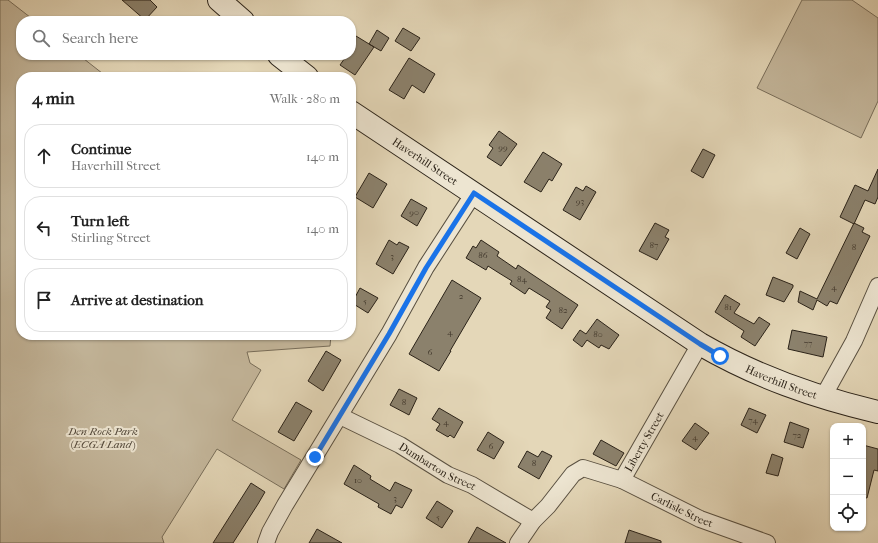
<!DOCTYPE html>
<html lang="en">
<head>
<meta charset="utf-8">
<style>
	:root { --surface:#fff; --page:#f2f2f2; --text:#222; --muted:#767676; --line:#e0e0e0 }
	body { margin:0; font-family:"IM FELL French Canon",serif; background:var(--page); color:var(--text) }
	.controls { position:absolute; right:12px; bottom:12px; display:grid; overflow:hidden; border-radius:8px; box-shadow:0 1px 3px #0004 }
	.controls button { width:36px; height:36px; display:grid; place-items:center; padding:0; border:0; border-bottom:1px solid var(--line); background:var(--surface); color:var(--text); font:20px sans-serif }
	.stop { position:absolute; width:12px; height:12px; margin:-9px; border:3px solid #1a73e8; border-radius:50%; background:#fff }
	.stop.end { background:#1a73e8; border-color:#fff; box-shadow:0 1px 4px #0008 }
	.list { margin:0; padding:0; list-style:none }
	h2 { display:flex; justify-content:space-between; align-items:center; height:52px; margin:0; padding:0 16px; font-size:17px }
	h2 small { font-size:13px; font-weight:400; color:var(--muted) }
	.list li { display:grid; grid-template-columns:26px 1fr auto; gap:12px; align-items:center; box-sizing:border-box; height:64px; margin:0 8px 8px; padding:0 8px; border:1px solid var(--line); border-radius:16px }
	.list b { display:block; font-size:15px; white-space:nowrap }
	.list p { margin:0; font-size:13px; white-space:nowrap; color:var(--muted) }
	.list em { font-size:13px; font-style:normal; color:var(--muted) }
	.icon { flex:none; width:22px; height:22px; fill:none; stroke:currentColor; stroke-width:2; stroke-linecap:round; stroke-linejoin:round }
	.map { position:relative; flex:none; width:878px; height:543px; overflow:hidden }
	.search { position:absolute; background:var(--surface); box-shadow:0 1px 3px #0004; left:16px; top:16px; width:340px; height:44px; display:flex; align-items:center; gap:10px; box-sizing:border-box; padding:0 14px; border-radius:16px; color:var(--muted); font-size:15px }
	.panel { position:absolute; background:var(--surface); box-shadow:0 1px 3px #0004; left:16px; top:72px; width:340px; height:268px; border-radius:16px }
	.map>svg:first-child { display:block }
</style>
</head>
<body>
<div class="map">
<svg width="878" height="543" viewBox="0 0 878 543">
	<rect width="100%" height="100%" fill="#e4d7b8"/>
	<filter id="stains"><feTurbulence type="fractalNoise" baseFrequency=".005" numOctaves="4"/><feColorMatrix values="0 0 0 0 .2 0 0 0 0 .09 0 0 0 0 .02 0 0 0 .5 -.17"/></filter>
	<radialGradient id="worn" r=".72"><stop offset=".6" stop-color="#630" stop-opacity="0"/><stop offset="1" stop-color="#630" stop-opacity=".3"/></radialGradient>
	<!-- green -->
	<path fill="#c5b89d" stroke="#786e5b" d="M 0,0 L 8,0 L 35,21 L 21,21 L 21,55 L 79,55 L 107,77 L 21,77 L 21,335 L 331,335 L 330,346 L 247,352 L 250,363 L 261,370 L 232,420 L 301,460 L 284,489 L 217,449 L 162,537 L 164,543 L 0,543 Z
		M 802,0 L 852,0 L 878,18 L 878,101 L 861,138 L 757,88 Z"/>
	<!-- building -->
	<path fill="#8b816c" stroke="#2b2319" d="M 122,0 L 150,0 L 157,7 L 145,20 Z
		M 403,28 L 420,38 L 411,51 L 395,41 Z
		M 377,30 L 389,38 L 381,51 L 369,44 Z
		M 356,36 L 374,47 L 355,75 L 340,65 L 347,55 L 351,55 L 351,43 Z
		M 409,58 L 435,74 L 424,93 L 412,85 L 404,99 L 389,90 Z
		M 499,131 L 517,144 L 501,166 L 487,157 L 493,148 L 489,145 Z
		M 703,149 L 715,155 L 703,178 L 691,171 Z
		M 543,152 L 562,164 L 552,181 L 549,179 L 541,192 L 524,182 Z
		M 878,169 L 878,197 L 875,204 L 865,200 L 854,224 L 840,217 L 855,185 L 868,191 Z
		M 369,173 L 387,184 L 373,208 L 355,197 Z
		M 586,186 L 596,192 L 580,220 L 563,210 L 576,187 L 583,191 Z
		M 411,199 L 427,208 L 417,226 L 401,216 Z
		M 655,223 L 669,230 L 665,237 L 669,239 L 657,260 L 639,251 Z
		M 854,223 L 864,228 L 862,232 L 870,236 L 837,304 L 830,301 L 827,306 L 817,300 L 813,310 L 798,302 L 800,291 L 817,299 Z
		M 800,228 L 810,234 L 797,259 L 786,253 Z
		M 389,240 L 397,245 L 399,242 L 409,247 L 393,274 L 376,264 Z
		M 481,240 L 499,252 L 497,256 L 516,269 L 518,265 L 578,305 L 562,329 L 546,318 L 551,310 L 546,307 L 550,301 L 529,288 L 525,294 L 510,284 L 512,281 L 499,273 L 488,266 L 486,270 L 466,258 L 473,246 L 476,248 Z
		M 773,277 L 793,285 L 793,287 L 784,302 L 766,295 Z
		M 452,280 L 481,298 L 450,351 L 451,351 L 439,371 L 409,354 Z
		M 360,288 L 378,298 L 368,313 L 352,303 Z
		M 725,295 L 740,304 L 734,313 L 754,324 L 759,317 L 770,324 L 755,346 L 741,337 L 744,331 L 715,312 Z
		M 597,319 L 619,335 L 609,349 L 601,345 L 599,348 L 587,340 L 582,347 L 573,340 L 580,330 L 586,334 Z
		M 792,330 L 827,337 L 823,357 L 788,349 Z
		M 326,351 L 341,360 L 323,391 L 308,381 Z
		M 399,389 L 417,398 L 409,415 L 390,405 Z
		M 296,402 L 312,411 L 294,441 L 278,432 Z
		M 439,408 L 463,422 L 454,438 L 450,435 L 448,437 L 436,430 L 440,424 L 432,419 Z
		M 749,408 L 766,415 L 757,433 L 741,425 Z
		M 790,422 L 809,429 L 803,448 L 784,442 Z
		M 695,423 L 709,433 L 696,450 L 682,441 Z
		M 488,432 L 504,442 L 494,459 L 477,450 Z
		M 601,440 L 624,453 L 616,466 L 593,454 Z
		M 863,445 L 878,449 L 878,471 L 874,470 L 867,498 L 863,497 Z
		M 527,451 L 538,457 L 542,451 L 552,456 L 539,479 L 518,467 Z
		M 772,454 L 783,458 L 778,476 L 766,473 Z
		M 354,465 L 371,476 L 370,479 L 390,491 L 395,482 L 412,490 L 402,508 L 396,505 L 391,514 L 378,507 L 379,504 L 344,484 Z
		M 251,483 L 265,492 L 258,504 L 233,543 L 213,543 Z
		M 437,501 L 453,511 L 442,528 L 426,518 Z
		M 477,527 L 506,543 L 468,543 Z
		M 317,529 L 342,543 L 309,543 Z
		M 629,530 L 661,541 L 661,543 L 625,543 Z"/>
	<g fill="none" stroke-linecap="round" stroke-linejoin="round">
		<!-- street casing -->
		<g stroke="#595041" stroke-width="18">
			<g id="street">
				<path d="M 823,397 L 854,341 L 878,286"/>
				<path id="s1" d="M 340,416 L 400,445 L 448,475 L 472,485 L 533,521"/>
				<path id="s2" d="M 622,480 L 700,519 L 767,543"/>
				<path d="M 266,543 L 270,532 L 285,505 L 389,334 L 426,267 L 474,193"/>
				<path id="s3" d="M 518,543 L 533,521 L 548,506 L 573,474 L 583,468 L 622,480 L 700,344"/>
			</g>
		</g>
		<!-- secondary casing -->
		<g stroke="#2b2319" stroke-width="24">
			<g id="secondary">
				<path d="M 219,0 L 243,21"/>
				<path d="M 279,55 L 307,77"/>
				<path id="s4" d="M 351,112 L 700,344 C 757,377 814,397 878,412"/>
			</g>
		</g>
		<!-- street -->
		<use href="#street" stroke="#ede5d1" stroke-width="16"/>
		<!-- secondary -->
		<use href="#secondary" stroke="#ede5d1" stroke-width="22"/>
	</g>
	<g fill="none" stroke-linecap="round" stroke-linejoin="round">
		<!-- route -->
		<path stroke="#1a73e8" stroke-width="5" d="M 315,457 L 389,334 L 426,268 L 474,193 L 700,344 L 720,356"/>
	</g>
	<g text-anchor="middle" stroke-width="4" stroke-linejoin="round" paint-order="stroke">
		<!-- number labels -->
		<g font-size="9" fill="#433a2e">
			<text x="503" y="150">99</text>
			<text x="580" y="204">93</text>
			<text x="414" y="215">90</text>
			<text x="654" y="248">87</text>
			<text x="854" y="250">8</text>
			<text x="483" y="258">86</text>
			<text x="392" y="259">3</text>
			<text x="522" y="282">84</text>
			<text x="834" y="290">4</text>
			<text x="461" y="299">2</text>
			<text x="365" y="304">5</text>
			<text x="728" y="310">81</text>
			<text x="563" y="313">82</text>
			<text x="450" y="335">4</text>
			<text x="598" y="337">80</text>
			<text x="808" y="346">77</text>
			<text x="430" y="355">6</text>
			<text x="404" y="405">8</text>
			<text x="753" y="423">74</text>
			<text x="446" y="425">4</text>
			<text x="797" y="438">72</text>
			<text x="695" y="440">4</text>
			<text x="491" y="449">6</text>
			<text x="534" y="466">8</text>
			<text x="358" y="483">10</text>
			<text x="395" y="501">3</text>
			<text x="438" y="520">5</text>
		</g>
		<!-- street labels -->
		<g font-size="11" fill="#2b2319" stroke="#ede5d1">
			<text dy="4" stroke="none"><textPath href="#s4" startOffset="89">Haverhill Street</textPath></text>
			<text dy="4" stroke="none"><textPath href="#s4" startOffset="509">Haverhill Street</textPath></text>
			<text dy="4" stroke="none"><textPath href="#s3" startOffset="185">Liberty Street</textPath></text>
			<text dy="4" stroke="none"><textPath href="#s1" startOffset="110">Dumbarton Street</textPath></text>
			<text dy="4" stroke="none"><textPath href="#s2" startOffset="67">Carlisle Street</textPath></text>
		</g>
		<!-- park labels -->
		<g font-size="11" font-style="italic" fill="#52483a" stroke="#ede5d1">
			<text x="103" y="435">Den Rock Park<tspan x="103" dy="13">(ECGA Land)</tspan></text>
		</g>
	</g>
	<rect width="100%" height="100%" filter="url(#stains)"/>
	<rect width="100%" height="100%" fill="url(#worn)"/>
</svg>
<div class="controls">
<button>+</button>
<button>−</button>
<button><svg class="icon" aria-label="locate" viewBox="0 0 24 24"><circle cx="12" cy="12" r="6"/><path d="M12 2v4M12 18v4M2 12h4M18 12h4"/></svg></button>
</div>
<div class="stop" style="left:720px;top:356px"></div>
<div class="stop end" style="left:315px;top:457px"></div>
<div class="search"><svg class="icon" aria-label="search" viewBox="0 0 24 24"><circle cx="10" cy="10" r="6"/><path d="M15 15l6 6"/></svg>Search here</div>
<section class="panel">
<h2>4 min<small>Walk · 280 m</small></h2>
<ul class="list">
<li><svg class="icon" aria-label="ahead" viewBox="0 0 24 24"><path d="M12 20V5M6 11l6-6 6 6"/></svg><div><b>Continue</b><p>Haverhill Street</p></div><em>140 m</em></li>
<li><svg class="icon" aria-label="left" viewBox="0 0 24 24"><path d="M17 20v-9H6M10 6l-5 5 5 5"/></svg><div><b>Turn left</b><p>Stirling Street</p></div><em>140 m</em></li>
<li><svg class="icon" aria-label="arrive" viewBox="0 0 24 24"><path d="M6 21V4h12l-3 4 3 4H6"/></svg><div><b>Arrive at destination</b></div></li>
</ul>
</section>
</div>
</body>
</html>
